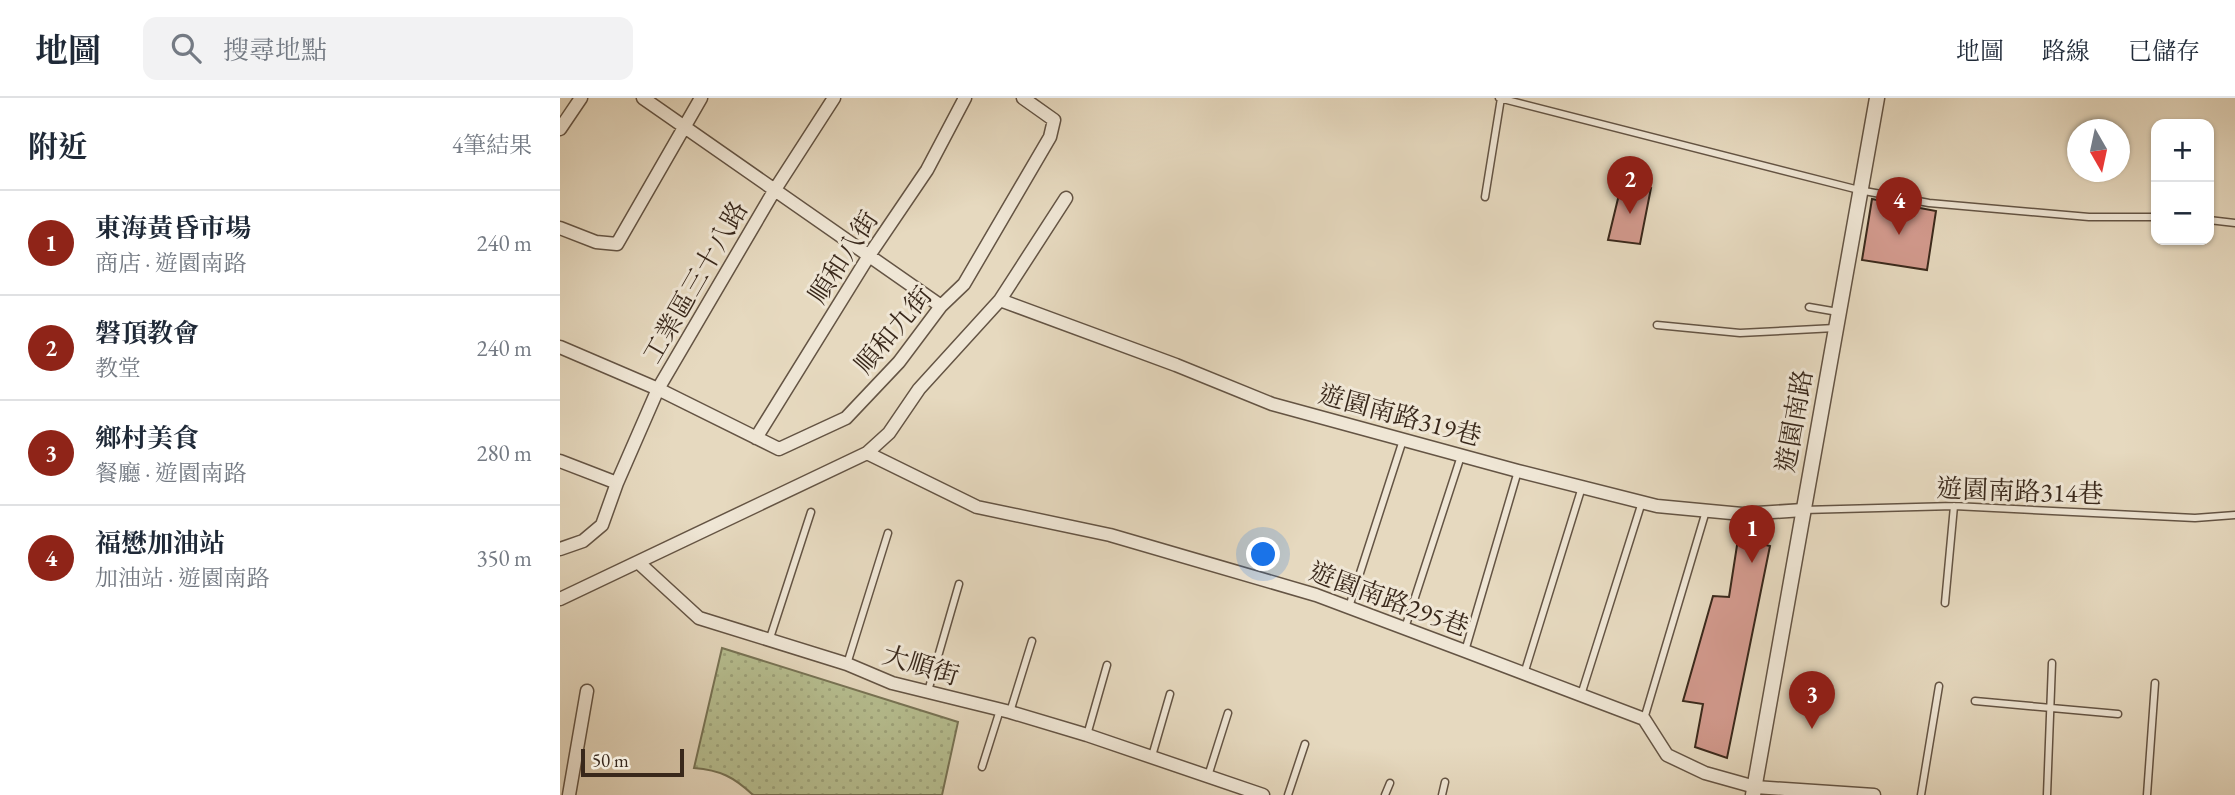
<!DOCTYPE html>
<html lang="zh-TW">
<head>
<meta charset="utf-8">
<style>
	:root { --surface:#fff; --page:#f2f2f3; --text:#1f2937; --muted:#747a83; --line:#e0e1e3; --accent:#8f2418 }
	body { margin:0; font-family:"EB Garamond","Noto Serif TC",serif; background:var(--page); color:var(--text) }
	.controls { position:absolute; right:21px; top:21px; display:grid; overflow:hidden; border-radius:14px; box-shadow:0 2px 5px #0004 }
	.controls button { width:63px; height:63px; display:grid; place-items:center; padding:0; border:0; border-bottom:2px solid var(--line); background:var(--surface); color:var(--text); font:35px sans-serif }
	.compass { position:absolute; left:1507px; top:21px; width:63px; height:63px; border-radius:50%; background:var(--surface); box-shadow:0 2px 5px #0004; rotate:171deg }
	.scale { position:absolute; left:21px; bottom:18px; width:103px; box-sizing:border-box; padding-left:7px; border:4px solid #39281b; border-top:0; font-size:19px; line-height:24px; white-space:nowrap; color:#39281b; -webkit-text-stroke:5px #efe6d5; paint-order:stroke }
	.you { position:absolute; left:704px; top:457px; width:24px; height:24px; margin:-18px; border:5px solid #fff; border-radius:50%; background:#1a73e8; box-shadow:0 0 0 10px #1a73e833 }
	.badge { display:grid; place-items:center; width:46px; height:46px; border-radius:50%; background:var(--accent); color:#fff; font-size:23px; font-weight:700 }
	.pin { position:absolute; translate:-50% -58px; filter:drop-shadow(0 2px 4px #0008) }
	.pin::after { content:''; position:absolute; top:37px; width:24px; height:21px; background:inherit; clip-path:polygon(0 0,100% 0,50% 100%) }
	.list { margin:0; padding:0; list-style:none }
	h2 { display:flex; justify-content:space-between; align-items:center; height:91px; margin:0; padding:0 28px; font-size:30px }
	h2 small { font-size:23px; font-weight:400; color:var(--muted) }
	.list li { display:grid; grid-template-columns:46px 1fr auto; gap:21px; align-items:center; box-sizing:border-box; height:105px; padding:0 28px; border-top:2px solid var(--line) }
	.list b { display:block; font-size:26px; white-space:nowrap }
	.list p { margin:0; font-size:23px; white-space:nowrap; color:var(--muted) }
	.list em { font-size:23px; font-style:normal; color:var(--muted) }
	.icon { flex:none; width:38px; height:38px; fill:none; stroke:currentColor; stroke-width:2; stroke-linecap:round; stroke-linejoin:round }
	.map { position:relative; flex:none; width:1675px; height:697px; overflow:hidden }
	header { display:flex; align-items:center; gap:42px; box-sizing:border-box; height:98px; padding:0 35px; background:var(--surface); border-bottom:2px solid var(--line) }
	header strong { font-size:33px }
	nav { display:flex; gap:38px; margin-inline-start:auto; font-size:24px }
	.search { width:490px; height:63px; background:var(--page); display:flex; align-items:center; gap:18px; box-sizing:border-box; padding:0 24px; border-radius:14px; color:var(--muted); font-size:26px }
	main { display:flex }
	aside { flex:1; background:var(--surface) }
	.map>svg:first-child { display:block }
</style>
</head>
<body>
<header>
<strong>地圖</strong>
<div class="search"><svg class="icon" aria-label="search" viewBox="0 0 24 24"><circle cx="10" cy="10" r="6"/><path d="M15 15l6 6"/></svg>搜尋地點</div>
<nav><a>地圖</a><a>路線</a><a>已儲存</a></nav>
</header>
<main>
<aside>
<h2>附近<small>4筆結果</small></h2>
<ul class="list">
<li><span class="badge">1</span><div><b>東海黃昏市場</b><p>商店 · 遊園南路</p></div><em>240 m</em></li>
<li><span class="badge">2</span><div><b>磐頂教會</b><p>教堂</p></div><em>240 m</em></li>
<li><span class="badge">3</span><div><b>鄉村美食</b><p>餐廳 · 遊園南路</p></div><em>280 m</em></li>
<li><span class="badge">4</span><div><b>福懋加油站</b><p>加油站 · 遊園南路</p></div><em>350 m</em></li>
</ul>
</aside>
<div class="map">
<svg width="1675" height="697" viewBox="0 0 1675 697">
	<defs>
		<pattern id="grass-dots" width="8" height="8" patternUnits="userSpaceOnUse" patternTransform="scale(1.75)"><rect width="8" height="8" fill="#b7bf91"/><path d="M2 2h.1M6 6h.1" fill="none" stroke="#9ea47c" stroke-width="1.8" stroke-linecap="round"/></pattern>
	</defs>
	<rect width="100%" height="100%" fill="#e6d9bf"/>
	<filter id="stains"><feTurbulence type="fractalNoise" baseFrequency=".00286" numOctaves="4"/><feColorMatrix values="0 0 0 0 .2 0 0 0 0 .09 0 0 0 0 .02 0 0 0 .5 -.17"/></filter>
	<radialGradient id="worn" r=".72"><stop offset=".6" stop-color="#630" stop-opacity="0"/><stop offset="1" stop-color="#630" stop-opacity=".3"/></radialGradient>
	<!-- grass -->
	<path fill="url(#grass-dots)" stroke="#787456" stroke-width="2" d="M 162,550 L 398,624 L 382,697 L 193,697 C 174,679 160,672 134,670 Z"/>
	<!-- building -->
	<path fill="#d39a8e" stroke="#39281b" stroke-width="2" d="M 1062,84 L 1091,90 L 1080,146 L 1048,142 Z
		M 1312,101 L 1376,113 L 1367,172 L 1302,162 Z
		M 1178,441 L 1210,448 L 1167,660 L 1135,649 L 1143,606 L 1123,603 L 1153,498 L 1169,499 Z"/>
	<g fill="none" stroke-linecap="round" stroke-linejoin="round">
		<!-- service casing -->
		<g stroke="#645444" stroke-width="9">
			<path id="service" d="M 939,0 L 1299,92 L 1369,105 L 1529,119 L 1596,119
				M 925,99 L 941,0
				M 1649,122 L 1675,125
				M 1249,209 L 1278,214
				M 1097,227 L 1180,235 L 1275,230
				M 1243,412 L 1394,408 L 1635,420 L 1675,417
				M 1385,505 L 1394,408
				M 789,509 L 843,342
				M 845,530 L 901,358
				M 209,543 L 251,414
				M 905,553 L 958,373
				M 287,566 L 328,435
				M 964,576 L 1022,389
				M 368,593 L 399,486
				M 1021,597 L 1082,404
				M 1415,603 L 1558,616
				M 450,614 L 472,543
				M 1084,621 L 1146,413
				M 527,637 L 547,567
				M 592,658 L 610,596
				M 422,669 L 440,612
				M 648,678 L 668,615
				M 728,697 L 745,646
				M 825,697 L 830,685
				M 882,697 L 885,684
				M 1361,697 L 1379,588
				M 1487,697 L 1492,565
				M 1587,697 L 1595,585"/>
		</g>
		<!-- minor casing -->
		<g stroke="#645444" stroke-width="15">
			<path id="minor" d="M 83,0 L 381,208
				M 0,31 L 21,0
				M 0,130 L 36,144 L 57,146 L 141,0
				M 440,202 L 616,267 L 712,306 L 958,373 L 1097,408 L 1182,416 L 1243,412
				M 0,249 L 98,291 L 219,351 L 286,320 L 339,264 L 381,208 L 404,186 L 490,39 L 494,22 L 463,0
				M 196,340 L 310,156 L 367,72 L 405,0
				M 307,355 L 417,409 L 550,437 L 756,497 L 905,553 L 1084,621 L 1107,657 L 1145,675 L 1195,689 L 1314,697
				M 0,363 L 57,385
				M 0,451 L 23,443 L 42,427 L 57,385 L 98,291 L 214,93 L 274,0
				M 79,465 L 139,520 L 287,566 L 332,585 L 450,614 L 527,637 L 703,697
				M 0,501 L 307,355 L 329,335 L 359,291 L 440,202 L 506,100
				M 9,697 L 27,593"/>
		</g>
		<!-- tertiary casing -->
		<g stroke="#645444" stroke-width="17">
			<path id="tertiary" d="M 1193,697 L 1317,0"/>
		</g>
		<!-- service -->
		<use href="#service" stroke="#efe6d5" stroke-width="6"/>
		<!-- minor -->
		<use href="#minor" stroke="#efe6d5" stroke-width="12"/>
		<!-- tertiary -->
		<use href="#tertiary" stroke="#efe6d5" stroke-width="14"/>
	</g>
	<g text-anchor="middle" stroke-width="6" stroke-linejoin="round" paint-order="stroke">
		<!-- street labels -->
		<g font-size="26" fill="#39281b" stroke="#efe6d5">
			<text transform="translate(283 159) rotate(-57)" y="9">順和八街</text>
			<text transform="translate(135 184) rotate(-60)" y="9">工業區三十八路</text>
			<text transform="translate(333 232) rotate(-50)" y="9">順和九街</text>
			<text transform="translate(840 317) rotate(15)" y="9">遊園南路319巷</text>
			<text transform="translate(1234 323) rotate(-80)" y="9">遊園南路</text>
			<text transform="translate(1460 393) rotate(2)" y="9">遊園南路314巷</text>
			<text transform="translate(829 501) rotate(20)" y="9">遊園南路295巷</text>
			<text transform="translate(361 567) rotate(17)" y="9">大順街</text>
		</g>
	</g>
	<rect width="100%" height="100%" filter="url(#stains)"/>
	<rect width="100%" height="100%" fill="url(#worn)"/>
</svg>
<div class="controls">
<button>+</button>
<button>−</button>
</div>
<svg class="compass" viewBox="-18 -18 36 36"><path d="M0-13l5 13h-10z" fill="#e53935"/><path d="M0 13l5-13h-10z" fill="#747a83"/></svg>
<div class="scale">50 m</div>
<div class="you"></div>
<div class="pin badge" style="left:1192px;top:465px">1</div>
<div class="pin badge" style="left:1070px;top:116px">2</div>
<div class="pin badge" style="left:1252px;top:631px">3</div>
<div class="pin badge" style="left:1339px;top:137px">4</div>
</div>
</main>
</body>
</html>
